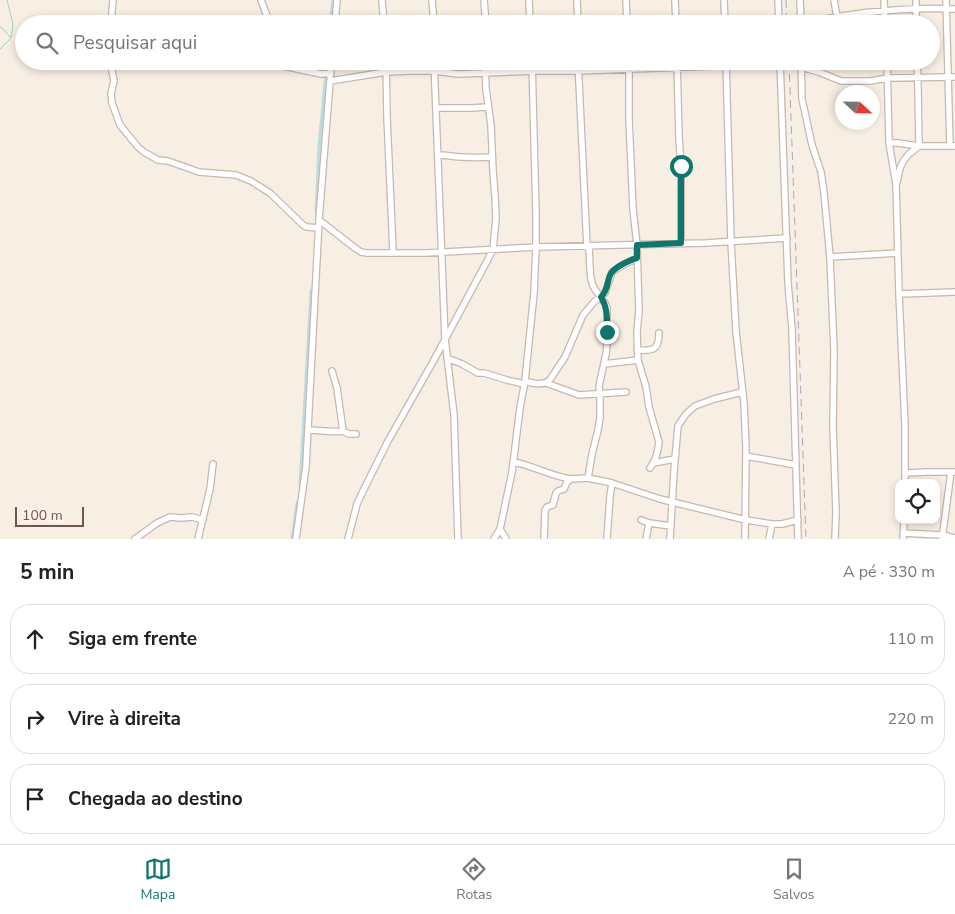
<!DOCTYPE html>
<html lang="pt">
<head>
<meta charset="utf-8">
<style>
	:root { --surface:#fff; --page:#f6f6f6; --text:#222; --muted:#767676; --line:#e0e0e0; --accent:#0f766e }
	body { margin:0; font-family:"Nunito Sans",sans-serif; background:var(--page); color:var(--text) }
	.controls { position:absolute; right:15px; bottom:15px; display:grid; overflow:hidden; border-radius:10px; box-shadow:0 2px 8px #0003 }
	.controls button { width:45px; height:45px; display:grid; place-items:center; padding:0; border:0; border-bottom:1px solid var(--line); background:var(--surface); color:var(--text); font:25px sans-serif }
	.compass { position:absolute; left:835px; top:85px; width:45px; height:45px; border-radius:50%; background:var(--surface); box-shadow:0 2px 8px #0003; rotate:112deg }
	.scale { position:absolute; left:15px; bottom:12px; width:69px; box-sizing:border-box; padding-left:5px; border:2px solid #6d564e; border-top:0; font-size:14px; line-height:18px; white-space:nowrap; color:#6d564e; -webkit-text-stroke:4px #fcf3ea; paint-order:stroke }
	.stop { position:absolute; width:15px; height:15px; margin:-11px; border:4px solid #0f766e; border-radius:50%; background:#fff }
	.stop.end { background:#0f766e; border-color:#fff; box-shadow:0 1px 5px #0008 }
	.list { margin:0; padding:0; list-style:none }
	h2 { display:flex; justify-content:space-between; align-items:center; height:65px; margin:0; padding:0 20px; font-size:21px }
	h2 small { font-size:16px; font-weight:400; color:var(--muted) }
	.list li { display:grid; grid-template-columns:32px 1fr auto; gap:15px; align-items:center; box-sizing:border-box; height:70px; margin:0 10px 10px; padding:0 10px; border:1px solid var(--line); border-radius:20px }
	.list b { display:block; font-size:19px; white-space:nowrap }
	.list em { font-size:16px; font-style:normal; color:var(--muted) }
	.icon { flex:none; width:28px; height:28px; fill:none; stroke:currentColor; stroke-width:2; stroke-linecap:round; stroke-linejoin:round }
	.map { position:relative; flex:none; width:955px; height:539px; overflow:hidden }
	.search { position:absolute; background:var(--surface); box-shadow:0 2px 8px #0003; left:15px; right:15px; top:15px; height:55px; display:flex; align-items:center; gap:12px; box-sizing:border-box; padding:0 18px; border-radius:28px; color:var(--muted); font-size:19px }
	.sheet { height:305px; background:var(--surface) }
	nav { display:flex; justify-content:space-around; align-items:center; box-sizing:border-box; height:70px; border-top:1px solid var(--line); background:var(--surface); font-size:14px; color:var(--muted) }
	nav a { display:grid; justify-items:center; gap:2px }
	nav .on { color:var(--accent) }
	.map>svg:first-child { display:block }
</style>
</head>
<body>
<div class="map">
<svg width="955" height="539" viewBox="0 0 955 539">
	<rect width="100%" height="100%" fill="#f8efe4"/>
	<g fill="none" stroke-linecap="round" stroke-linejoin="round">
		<!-- stream -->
		<path stroke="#a4cccf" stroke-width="1" d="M 0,27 L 3,29 L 10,37
			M 0,49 L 11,38 L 13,24 L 7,0"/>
		<!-- canal -->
		<path stroke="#bcdddf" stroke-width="5" d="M 331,24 L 334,0
			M 317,213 L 320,146 L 328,61
			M 301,485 L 312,291
			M 293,539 L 298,503"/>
		<!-- minor casing -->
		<g stroke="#c8b7ad" stroke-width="8">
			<path id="minor" d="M 261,0 L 270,24
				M 382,0 L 384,24
				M 432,0 L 434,24
				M 484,0 L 486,24
				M 529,0 L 530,24
				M 577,0 L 578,24
				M 626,0 L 627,24
				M 675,0 L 676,24
				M 724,0 L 725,24
				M 778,0 L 779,24
				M 800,0 L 801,24
				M 834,0 L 837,17
				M 884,0 L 885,24
				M 916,0 L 916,24
				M 946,0 L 950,146
				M 111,24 L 113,0
				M 335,24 L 337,0
				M 800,24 C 850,13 903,7 955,9
				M 110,61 L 114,81 L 111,93 L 112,103 L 120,125 L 138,147 L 144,152 L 158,160 L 168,161 L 199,172 L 236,175 L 251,181 L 270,193 L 303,225 L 307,227 L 318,228
				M 252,61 L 279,65 L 321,74 L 331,73
				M 386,61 L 387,117 L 393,252
				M 434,61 L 445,339 L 454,415 L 458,539
				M 578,61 L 587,247
				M 629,61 L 629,119 L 633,209 L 637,245 L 638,280 L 639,311 L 637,332 L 638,360 L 646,387 L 649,407 L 659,442 C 658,451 655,462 650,468
				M 677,61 L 679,138 L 681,166 L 681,243
				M 726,61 L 731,242 L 736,331 L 744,403 L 746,447 L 745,539
				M 780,61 L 788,283 L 792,329 L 798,539
				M 801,61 L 802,99 L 812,145 L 821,172 L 824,193 L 830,257 L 834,351 L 833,427 L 836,512 L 835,539
				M 887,61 L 889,143 L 896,184 L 899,294 L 905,425 L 905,483
				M 801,67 L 819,72 L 841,81 L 870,81 L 888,78 L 955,77
				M 330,77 L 332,61
				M 436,108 L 471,108 L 488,107
				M 889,143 L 898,143 L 919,146 L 918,88 L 917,61
				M 438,155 C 447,155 454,157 463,157 C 473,158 483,157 492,157
				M 897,182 L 900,168 L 904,160 L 909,154 L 919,146 L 955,146
				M 319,220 L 355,248 L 361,252 L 367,253 L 426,253 L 536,247 L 705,243 L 787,238
				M 830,257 L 898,253
				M 899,294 L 955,292
				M 637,350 C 652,351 659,351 659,333
				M 447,358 L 462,364 L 478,373 L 484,373 L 507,380 L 524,384
				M 604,364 L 638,360
				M 332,371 L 337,388 L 343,431
				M 525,381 C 532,383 541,386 549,381 L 565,357 L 583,315 L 594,302 L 605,293 L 612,272 L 623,265 L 637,258
				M 546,383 L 579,395 L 626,392
				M 308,430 C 318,430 334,433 343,431 L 349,434 L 356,434
				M 746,456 L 796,465
				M 514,462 C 534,466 550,476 571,479
				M 653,463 L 675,459
				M 906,473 L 927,472 L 954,472
				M 588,478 L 592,454 L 598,430 L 600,418 L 600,399 L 599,386 L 606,354 L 607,343 L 607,308 C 604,298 595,293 592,283 C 589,272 590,258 589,247
				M 641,520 L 649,523 L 671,526
				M 500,529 L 506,539
				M 903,533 L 942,535 L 955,538
				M 135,539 L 157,523 L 170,517 L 181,518 L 192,517 L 203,520
				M 198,539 L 210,489 L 213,464
				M 296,539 L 306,466 L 319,220 L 330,81 L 386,72 L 410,71 L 434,71 L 458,74 L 533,71 L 578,71 L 713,66 L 728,61
				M 348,539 L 357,504 L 364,489 L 388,441 L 434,360 L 493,250 L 496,218 L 495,196 L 493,171 L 491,125 L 486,89 L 485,61
				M 494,539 L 500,529 L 512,472 L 520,408 L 525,381 L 534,293 L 536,247 L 536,214 L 532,61
				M 544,539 L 545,510 L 547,507 L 553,505 L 556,493 L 558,491 L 564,489 L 567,482 L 571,479 L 588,478 L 612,483 L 660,499 L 746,520 L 772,524 L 782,524 L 798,520
				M 607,539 L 610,496 L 612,483
				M 646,539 L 649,523
				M 670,539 L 674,471 L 678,426 L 686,414 L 695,406 L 714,399 L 742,392
				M 769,539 L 772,524
				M 903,539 L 904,520
				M 942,539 L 951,472"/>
		</g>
		<!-- minor -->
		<use href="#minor" stroke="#fff" stroke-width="5.5"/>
		<!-- rail -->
		<path stroke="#b1a5c0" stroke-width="1" stroke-dasharray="8 5" stroke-linecap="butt" d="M 786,0 L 787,24
			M 789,61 L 806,539"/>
	</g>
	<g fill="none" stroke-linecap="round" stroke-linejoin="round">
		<!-- route -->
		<path stroke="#0f766e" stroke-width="6" d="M 607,332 C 607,319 608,308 601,297 C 610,288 606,279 612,272 C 617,266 630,260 637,258 L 637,245 L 681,243 L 681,166"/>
	</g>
</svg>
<div class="controls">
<button><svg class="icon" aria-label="locate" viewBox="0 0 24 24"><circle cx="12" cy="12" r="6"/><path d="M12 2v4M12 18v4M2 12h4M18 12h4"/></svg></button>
</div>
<svg class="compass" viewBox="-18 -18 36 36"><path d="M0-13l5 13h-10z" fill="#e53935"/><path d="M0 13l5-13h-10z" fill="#767676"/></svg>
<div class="scale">100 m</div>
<div class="stop" style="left:681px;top:166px"></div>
<div class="stop end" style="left:607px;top:332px"></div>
<div class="search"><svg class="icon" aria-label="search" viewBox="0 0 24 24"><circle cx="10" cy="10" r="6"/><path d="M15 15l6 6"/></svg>Pesquisar aqui</div>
</div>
<section class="sheet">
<h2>5 min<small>A pé · 330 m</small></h2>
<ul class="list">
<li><svg class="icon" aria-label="ahead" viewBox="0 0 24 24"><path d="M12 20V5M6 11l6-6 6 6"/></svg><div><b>Siga em frente</b></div><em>110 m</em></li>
<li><svg class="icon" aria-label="right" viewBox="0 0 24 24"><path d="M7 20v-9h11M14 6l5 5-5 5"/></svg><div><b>Vire à direita</b></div><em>220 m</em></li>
<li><svg class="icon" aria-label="arrive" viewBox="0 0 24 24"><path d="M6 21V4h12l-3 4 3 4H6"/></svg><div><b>Chegada ao destino</b></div></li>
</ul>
</section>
<nav>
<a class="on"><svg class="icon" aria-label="map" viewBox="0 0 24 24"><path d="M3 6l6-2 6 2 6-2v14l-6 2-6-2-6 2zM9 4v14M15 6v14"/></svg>Mapa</a>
<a><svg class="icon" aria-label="directions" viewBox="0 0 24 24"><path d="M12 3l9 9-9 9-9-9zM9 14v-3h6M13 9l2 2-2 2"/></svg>Rotas</a>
<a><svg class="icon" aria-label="saved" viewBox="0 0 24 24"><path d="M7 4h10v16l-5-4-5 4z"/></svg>Salvos</a>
</nav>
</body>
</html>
